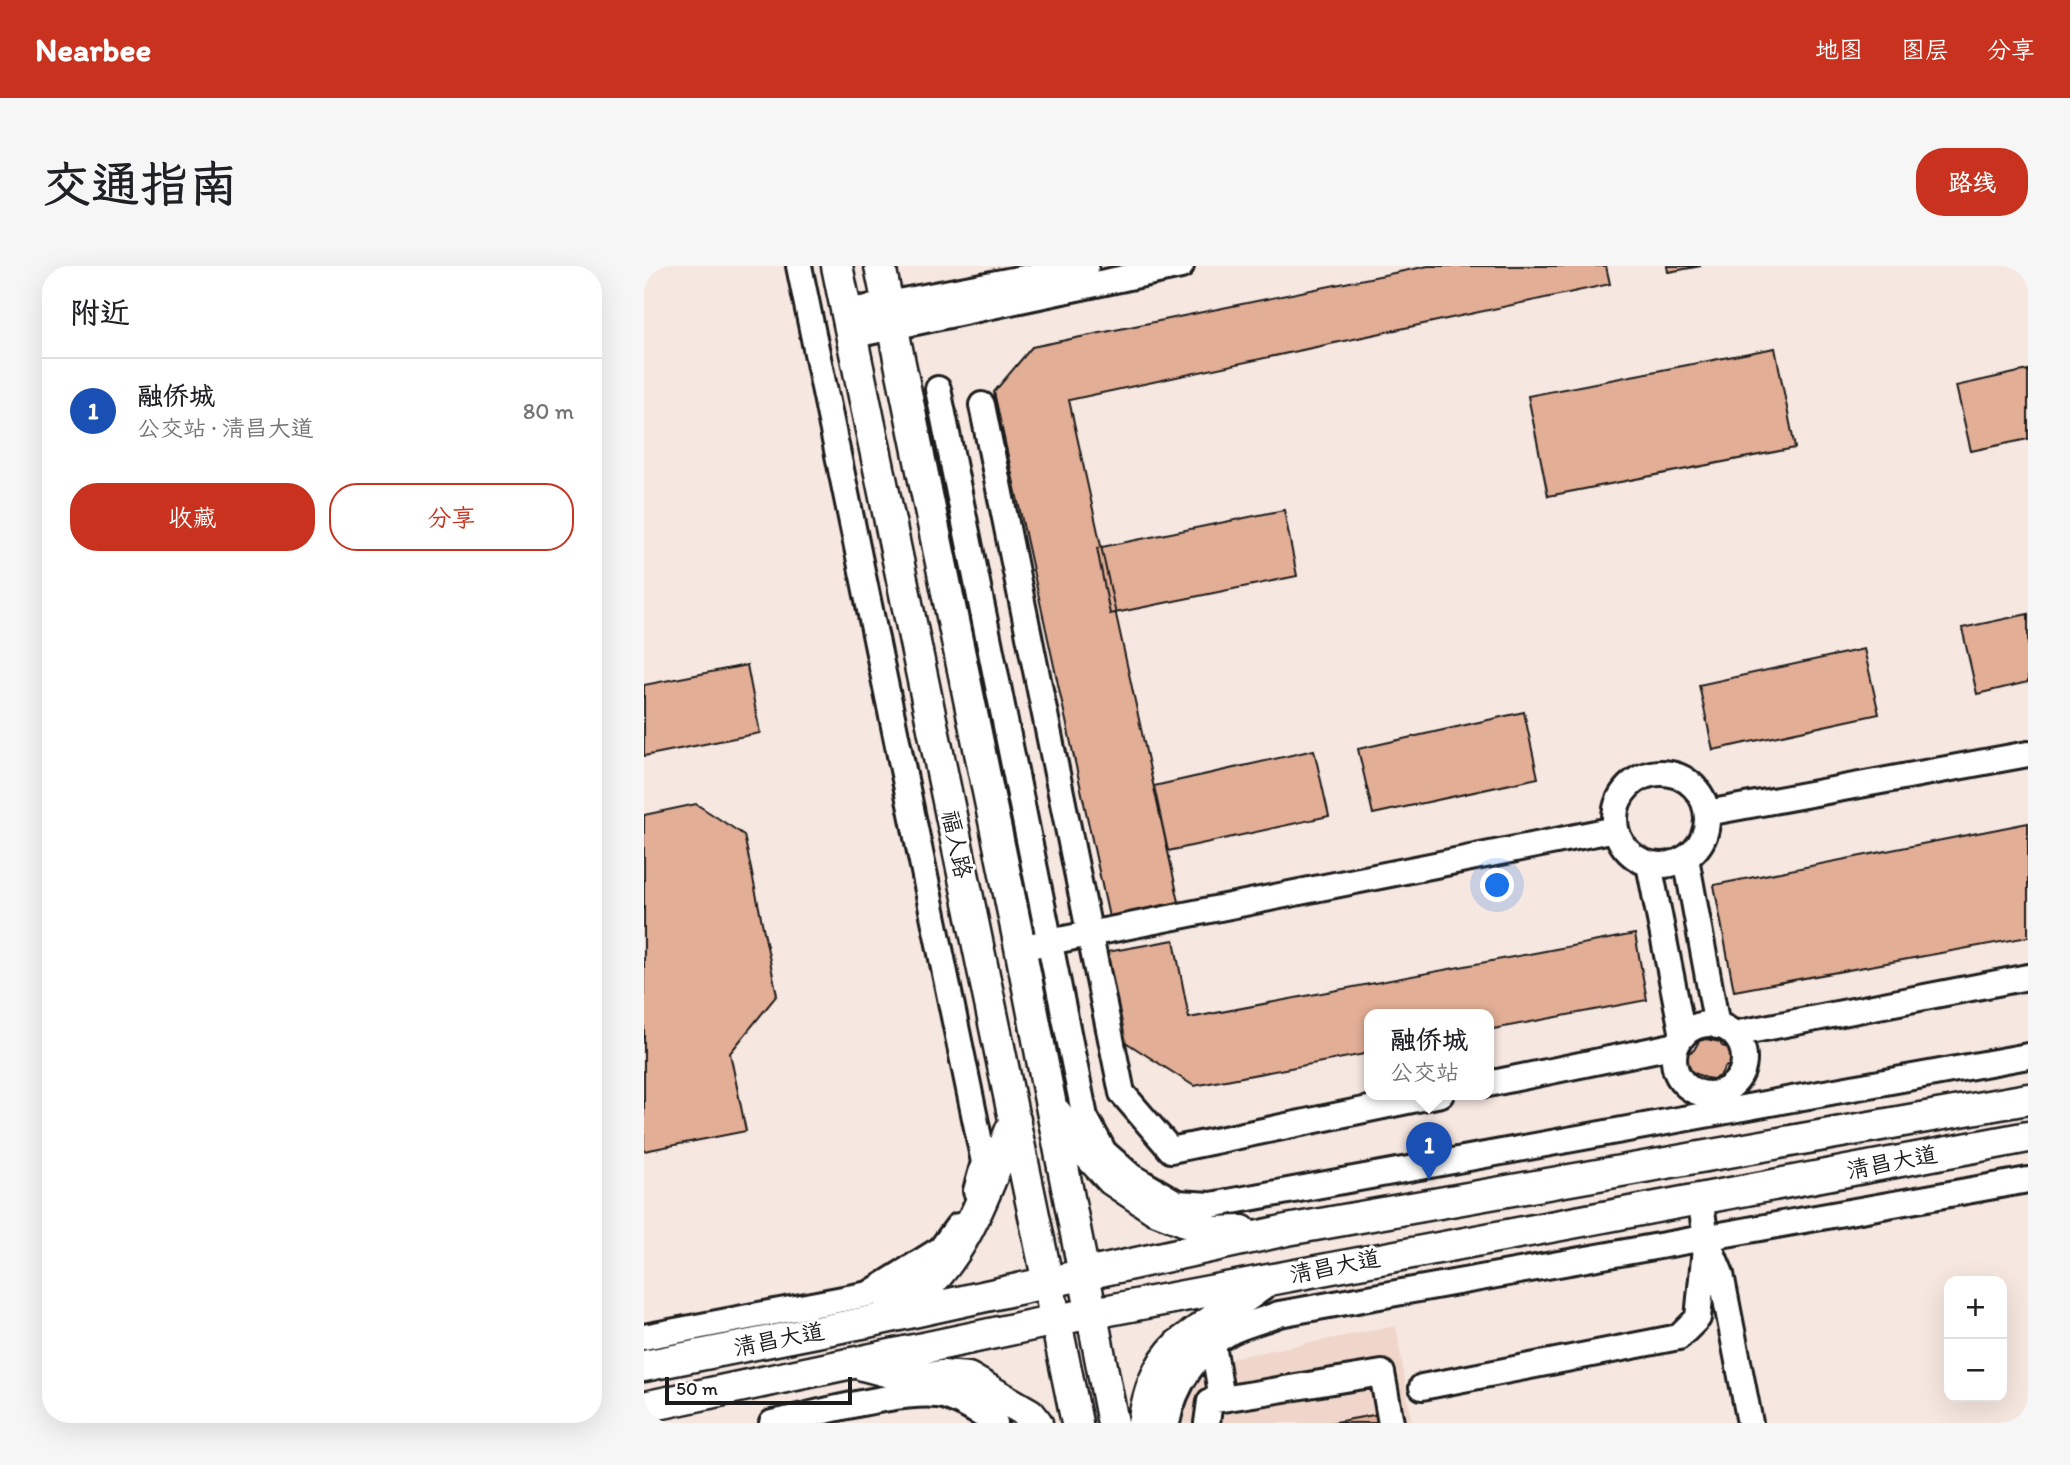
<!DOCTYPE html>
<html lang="zh">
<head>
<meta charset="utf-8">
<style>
	:root { --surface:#fff; --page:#f6f6f6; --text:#202124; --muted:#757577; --line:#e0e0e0; --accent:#c8321e }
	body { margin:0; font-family:Itim,"LXGW WenKai TC",sans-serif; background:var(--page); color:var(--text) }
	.controls { position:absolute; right:21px; bottom:21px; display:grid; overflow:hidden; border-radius:14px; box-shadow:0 7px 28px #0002 }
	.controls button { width:63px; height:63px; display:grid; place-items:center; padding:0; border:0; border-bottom:2px solid var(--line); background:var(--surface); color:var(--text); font:35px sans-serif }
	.scale { position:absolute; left:21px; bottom:18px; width:187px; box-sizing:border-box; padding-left:7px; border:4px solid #1c1c1c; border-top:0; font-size:19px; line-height:24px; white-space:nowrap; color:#1c1c1c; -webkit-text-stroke:5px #fff; paint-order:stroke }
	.you { position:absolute; left:854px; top:620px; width:24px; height:24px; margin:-18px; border:5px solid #fff; border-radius:50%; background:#1a73e8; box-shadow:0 0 0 10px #1a73e833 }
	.badge { display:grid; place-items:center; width:46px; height:46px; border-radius:50%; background:var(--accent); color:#fff; font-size:23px; font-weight:700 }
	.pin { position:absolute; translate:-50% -58px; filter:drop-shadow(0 2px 4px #0008) }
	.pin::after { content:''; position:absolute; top:37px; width:24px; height:21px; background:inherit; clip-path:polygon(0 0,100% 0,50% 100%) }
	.popup { position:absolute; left:720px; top:743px; width:130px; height:91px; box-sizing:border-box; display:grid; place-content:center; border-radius:14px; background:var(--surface); filter:drop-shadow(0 2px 5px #0005); font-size:23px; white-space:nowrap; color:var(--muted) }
	.popup b { font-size:26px; color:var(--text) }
	.popup::after { content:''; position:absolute; left:50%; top:100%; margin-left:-14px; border:14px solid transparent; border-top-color:var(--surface) }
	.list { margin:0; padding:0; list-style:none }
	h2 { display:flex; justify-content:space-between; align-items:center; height:91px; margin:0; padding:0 28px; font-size:30px }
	h2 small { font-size:23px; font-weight:400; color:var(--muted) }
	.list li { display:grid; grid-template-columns:46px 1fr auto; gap:21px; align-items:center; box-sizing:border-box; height:105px; padding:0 28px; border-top:2px solid var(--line) }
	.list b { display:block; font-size:26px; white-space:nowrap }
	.list p { margin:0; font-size:23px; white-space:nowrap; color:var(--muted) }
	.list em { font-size:23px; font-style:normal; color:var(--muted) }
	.actions { display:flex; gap:14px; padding:21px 28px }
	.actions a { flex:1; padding:16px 0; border:2px solid var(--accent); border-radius:28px; text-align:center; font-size:24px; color:var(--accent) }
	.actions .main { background:var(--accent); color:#fff }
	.map { position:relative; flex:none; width:1384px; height:1157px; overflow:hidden; border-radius:28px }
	header { display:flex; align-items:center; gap:42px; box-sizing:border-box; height:98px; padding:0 35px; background:var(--accent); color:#fff }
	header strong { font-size:33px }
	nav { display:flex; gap:38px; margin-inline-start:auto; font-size:24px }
	.intro { display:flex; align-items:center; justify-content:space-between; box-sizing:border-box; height:168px; padding:0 42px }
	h1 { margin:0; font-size:49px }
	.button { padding:18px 32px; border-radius:28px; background:var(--accent); color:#fff; font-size:24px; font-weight:700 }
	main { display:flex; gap:42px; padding:0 42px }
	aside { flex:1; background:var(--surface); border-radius:28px; box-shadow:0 7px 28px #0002 }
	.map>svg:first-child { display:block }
</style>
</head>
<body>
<header>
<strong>Nearbee</strong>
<nav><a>地图</a><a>图层</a><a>分享</a></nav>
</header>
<div class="intro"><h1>交通指南</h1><a class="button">路线</a></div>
<main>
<aside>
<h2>附近<small></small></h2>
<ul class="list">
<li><span class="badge" style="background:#1a4fb4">1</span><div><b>融侨城</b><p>公交站 · 清昌大道</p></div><em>80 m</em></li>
</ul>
<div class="actions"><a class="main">收藏</a><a>分享</a></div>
</aside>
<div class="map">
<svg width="1384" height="1157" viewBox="0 0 1384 1157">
	<rect width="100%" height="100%" fill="#f6e7e0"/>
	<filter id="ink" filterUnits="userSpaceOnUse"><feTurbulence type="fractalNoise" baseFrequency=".0143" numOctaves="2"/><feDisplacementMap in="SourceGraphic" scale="14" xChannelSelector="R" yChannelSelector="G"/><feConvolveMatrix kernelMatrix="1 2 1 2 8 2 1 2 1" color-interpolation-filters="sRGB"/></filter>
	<g filter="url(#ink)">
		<!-- built -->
		<path fill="#f0d6ca" d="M 752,1060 L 768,1157 L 539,1157 L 550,1107 L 592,1091 Z"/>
		<!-- building -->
		<path fill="#e2ae96" stroke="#1c1c1c" stroke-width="2" d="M 784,0 L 962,0 L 966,18 L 425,134 L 535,636 L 465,651 L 350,126 L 388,81 Z
			M 1023,0 L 1057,0 L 1024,6 Z
			M 1131,82 L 1151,182 L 904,230 L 884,130 Z
			M 1384,104 L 1384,173 L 1327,185 L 1312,120 Z
			M 640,244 L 653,310 L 466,348 L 453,282 Z
			M 1384,348 L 1384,416 L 1333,428 L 1318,362 Z
			M 1220,383 L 1235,448 L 1069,484 L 1055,419 Z
			M 103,399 L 116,467 L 0,490 L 0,419 Z
			M 880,446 L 894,512 L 729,548 L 714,483 Z
			M 670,484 L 685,550 L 524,585 L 510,520 Z
			M 52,538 L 100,569 L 133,729 L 86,787 L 102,865 L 0,885 L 0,549 Z
			M 1384,557 L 1384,671 L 1090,725 L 1070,619 Z
			M 991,668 L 1003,734 L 844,764 L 844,748 L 726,748 L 726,787 L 550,820 L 480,775 L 463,686 L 530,674 L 545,752 Z
			M 1062,773 L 1076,776 L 1078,780 L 1087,783 L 1089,789 L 1086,799 L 1081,801 L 1076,810 L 1069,813 L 1062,812 L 1048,806 L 1041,797 L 1044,787 L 1050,784 L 1055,775 Z
			M 735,1148 L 737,1157 L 686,1157 Z"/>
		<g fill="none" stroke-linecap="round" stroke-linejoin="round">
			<!-- minor casing -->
			<g stroke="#1c1c1c" stroke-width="30">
				<path id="minor" d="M 155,0 L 340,896 L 332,925
					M 202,46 L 442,0
					M 206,70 L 537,0
					M 294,123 L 441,851 L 460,886 L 487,910 L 533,937 L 567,939 L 1384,790
					M 338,139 L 478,827 L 527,884 L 797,828
					M971 553a46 46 0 1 1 92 0a46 46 0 1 1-92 0Z
					M 1063,547 L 1384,488
					M 1042,592 L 1073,760
					M 1005,598 L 1039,770
					M 390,679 L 972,563
					M1030 793a35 35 0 1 1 70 0a35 35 0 1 1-70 0Z
					M 1090,768 L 1384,711
					M 844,818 L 1033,779
					M 1056,932 L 1062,972 L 1077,1008 L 1106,1157
					M 0,1071 L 225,1028 L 297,983 L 314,960
					M 569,1079 L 578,1133
					M 778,1121 L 1035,1071 L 1054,1052 L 1062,972
					M 128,1157 C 168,1149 269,1120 303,1131 C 320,1137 336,1147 351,1157
					M 523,1157 C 530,1119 554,1083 588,1065 C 602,1058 620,1054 635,1048 L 1384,914
					M 563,1157 L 566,1135 L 738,1107 L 747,1157"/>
			</g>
			<!-- major casing -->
			<g stroke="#1c1c1c" stroke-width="35">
				<path id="major" d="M 193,0 L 433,1157
					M 236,0 L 376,681 L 469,1157
					M 412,847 L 442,886 L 468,914 L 511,943 L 570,966 L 598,965
					M 245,1044 C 256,1038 269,1032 278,1024 C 325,985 347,909 371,854
					M 219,1099 L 272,1113 L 298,1110 L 324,1112 L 386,1148 L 393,1157
					M 0,1100 L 228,1055 L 643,964 L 1384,833
					M 0,1141 L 412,1054 L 1384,871
					M 499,1157 C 504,1128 512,1100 534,1079 L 619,1018"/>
			</g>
			<!-- minor -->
			<use href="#minor" stroke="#fff" stroke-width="24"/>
			<!-- major -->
			<use href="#major" stroke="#fff" stroke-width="30"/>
		</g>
	</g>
	<g text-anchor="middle" stroke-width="6" stroke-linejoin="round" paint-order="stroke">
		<!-- street labels -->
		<g font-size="23" fill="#1c1c1c" stroke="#fff">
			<text transform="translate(313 578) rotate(78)" y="8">福人路</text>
			<text transform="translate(1248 896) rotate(-11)" y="8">清昌大道</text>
			<text transform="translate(691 1000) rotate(-11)" y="8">清昌大道</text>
			<text transform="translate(135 1073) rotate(-11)" y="8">清昌大道</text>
		</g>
	</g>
</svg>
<div class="controls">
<button>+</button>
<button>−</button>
</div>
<div class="scale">50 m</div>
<div class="you"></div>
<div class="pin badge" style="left:785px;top:914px;background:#1a4fb4">1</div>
<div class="popup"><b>融侨城</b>公交站</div>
</div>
</main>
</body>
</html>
